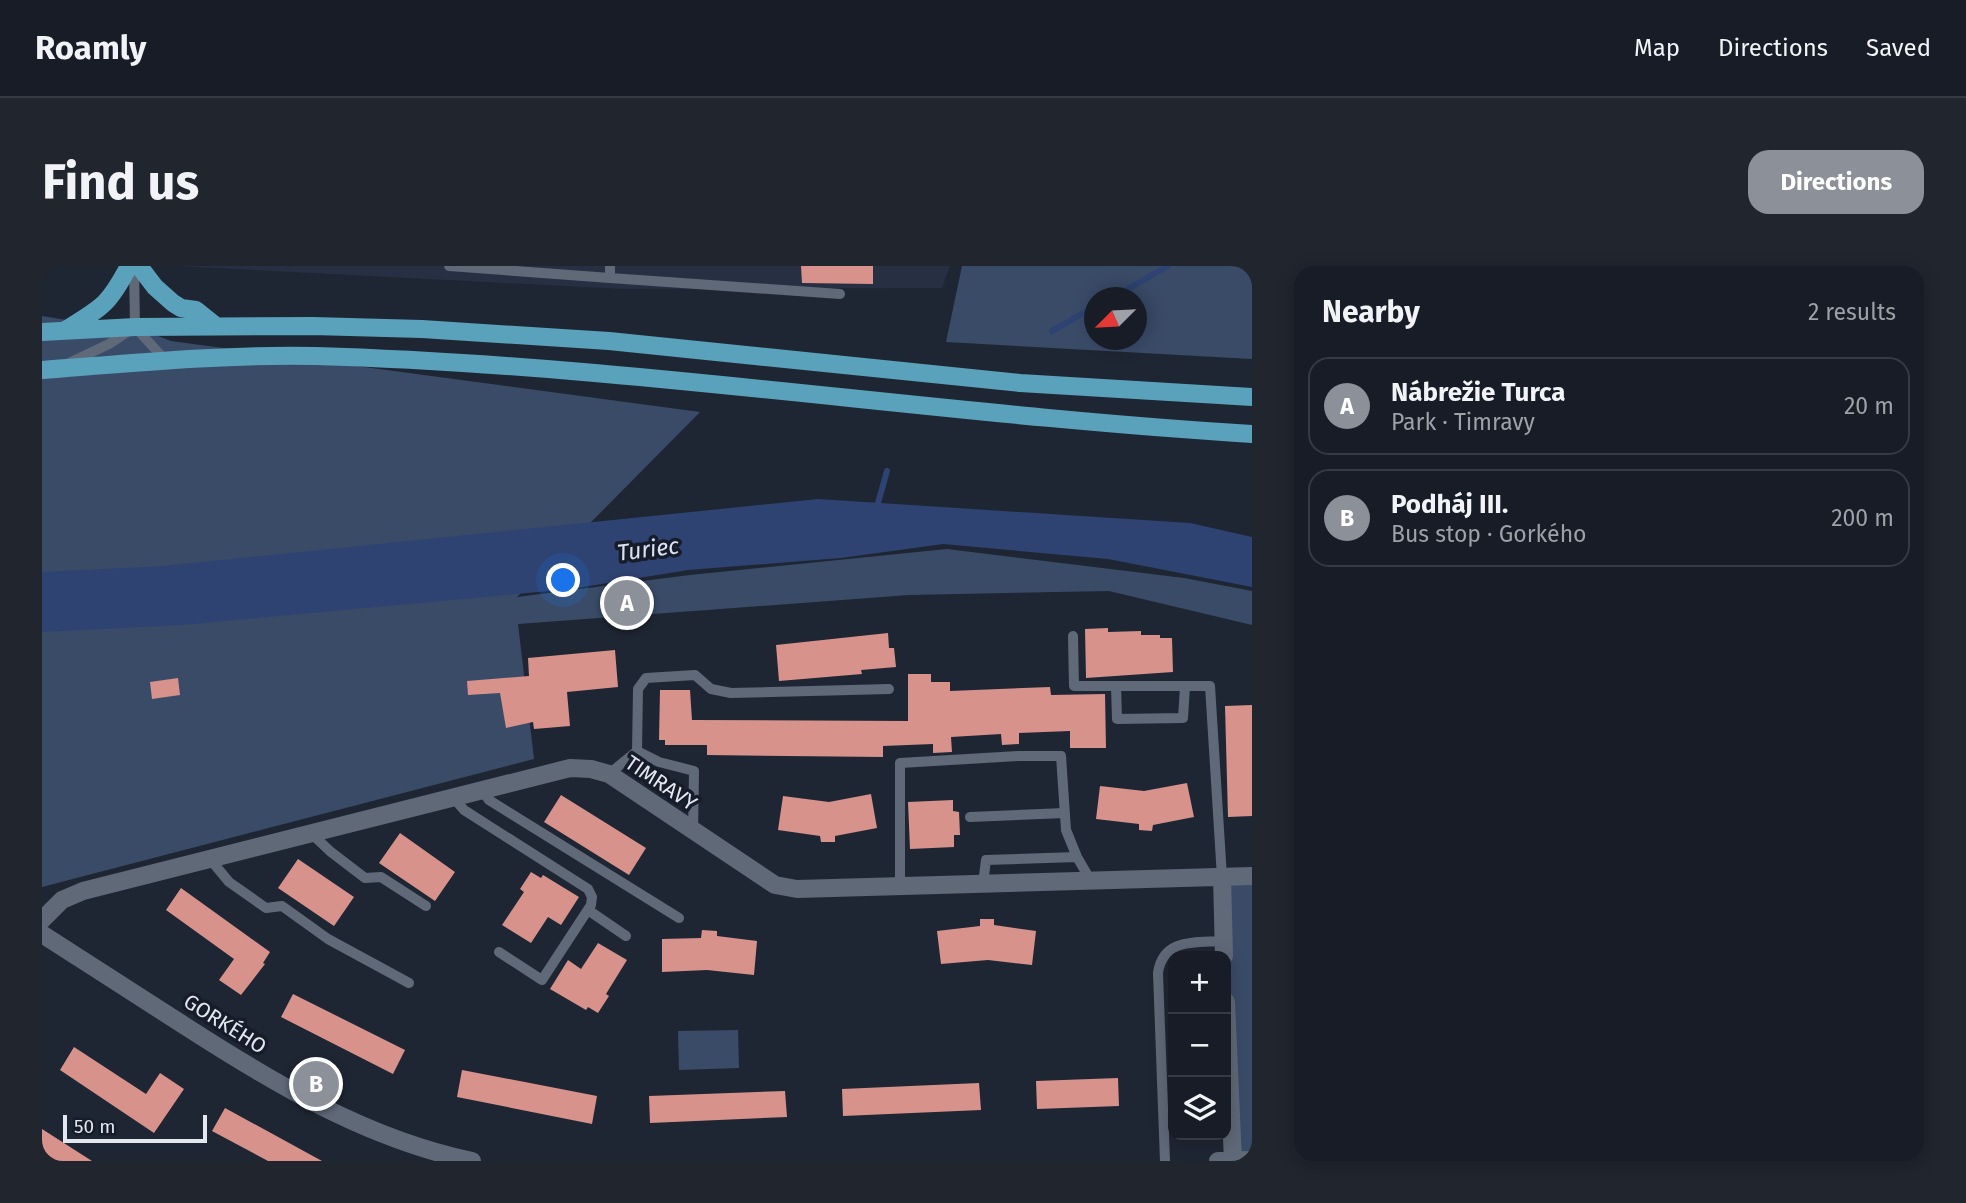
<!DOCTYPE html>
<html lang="en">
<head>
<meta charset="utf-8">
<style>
	:root { --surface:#171c26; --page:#20252e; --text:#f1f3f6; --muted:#9ea1a7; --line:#363a43; --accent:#8c9099 }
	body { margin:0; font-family:"Fira Sans",sans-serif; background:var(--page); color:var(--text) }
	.controls { position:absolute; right:21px; bottom:21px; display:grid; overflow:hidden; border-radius:14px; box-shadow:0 4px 18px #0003 }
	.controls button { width:63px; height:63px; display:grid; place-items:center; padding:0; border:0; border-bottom:2px solid var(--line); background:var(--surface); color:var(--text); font:35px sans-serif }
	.compass { position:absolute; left:1042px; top:21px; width:63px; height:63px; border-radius:50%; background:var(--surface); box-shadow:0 4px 18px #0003; rotate:246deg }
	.scale { position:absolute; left:21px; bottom:18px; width:144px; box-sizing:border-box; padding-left:7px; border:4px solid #e2e7f0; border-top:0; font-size:19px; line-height:24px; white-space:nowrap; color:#e2e7f0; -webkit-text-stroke:5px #161c29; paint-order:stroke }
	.you { position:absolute; left:522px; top:315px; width:24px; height:24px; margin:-18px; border:5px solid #fff; border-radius:50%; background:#1a73e8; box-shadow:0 0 0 10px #1a73e833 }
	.badge { display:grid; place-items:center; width:46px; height:46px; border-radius:50%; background:var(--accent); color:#fff; font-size:23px; font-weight:700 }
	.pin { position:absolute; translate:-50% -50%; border:4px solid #fff; box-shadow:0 2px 7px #0006 }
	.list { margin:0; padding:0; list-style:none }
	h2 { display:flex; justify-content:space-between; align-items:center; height:91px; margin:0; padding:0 28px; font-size:30px }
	h2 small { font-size:23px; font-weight:400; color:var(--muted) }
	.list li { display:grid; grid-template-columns:46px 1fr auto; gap:21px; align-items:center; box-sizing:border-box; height:98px; margin:0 14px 14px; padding:0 14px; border:2px solid var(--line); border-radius:21px }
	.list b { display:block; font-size:26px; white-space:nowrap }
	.list p { margin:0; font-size:23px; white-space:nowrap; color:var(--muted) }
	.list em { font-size:23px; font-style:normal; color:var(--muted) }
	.icon { flex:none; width:38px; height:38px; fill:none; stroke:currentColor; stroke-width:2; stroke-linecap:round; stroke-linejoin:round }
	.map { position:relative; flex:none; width:1210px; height:895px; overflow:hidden; border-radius:21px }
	header { display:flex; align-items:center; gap:42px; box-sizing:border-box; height:98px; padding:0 35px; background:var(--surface); border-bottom:2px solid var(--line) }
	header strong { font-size:33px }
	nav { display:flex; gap:38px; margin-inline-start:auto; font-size:24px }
	.intro { display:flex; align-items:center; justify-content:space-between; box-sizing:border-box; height:168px; padding:0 42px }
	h1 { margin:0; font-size:49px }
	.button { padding:18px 32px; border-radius:21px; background:var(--accent); color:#fff; font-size:24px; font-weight:700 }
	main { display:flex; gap:42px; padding:0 42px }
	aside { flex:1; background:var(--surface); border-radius:21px; box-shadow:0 4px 18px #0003 }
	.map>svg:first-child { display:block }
</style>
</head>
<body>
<header>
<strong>Roamly</strong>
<nav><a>Map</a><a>Directions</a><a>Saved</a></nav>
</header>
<div class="intro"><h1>Find us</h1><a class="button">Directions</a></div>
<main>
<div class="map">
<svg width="1210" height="895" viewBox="0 0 1210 895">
	<rect width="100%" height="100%" fill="#1f2633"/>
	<!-- built -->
	<path fill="#263042" d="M 134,0 L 908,0 L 900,22 L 581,23 Z"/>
	<!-- green -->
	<path fill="#3a4b68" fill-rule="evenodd" d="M 920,0 L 1210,0 L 1210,93 L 904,76 ZM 1052,32 L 1094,32 L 1094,74 L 1052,74 Z
		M 0,50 L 111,68 L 129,75 L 658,146 L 475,331 L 648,309 L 905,283 L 1142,312 L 1210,325 L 1210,359 L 1067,325 L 867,329 L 476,358 L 492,493 L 0,621 Z
		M 1210,610 L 1210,894 L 1191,895 L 1180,611 Z
		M 696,764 L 697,802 L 637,804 L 636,765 Z"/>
	<!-- water -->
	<path fill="#2e4372" d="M 776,233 L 1148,257 L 1210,271 L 1210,321 L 1066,293 L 901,278 L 799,292 L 646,304 L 529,323 L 140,359 L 0,366 L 0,306 L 121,300 Z"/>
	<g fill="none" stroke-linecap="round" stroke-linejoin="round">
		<!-- stream -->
		<path stroke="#2e4372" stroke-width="6" d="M 1070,32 L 1126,0
			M 1010,65 L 1052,41
			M 834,244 L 845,205"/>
	</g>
	<!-- building -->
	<path fill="#d7928c" d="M 759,0 L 831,0 L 831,18 L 760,17 Z
		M 1066,362 L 1066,366 L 1099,365 L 1099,369 L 1118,369 L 1118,372 L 1130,372 L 1131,406 L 1044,412 L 1043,363 Z
		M 846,367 L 847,382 L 852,382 L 854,401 L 819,404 L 820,408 L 737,415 L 734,379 Z
		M 573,384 L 576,421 L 525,426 L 528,460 L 492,463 L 491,456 L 464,462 L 458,427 L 426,429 L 425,415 L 487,410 L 486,392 Z
		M 866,408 L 889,408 L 889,416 L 908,416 L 908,425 L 1008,421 L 1009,429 L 1063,428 L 1064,482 L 1028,482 L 1028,465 L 977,467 L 977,478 L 960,479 L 959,468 L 909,471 L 910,486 L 891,487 L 891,478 L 841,480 L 841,491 L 665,489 L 665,479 L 623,479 L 623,474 L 617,474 L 618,424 L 648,424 L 650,454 L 866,455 Z
		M 136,412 L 138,429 L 110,433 L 108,416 Z
		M 1210,439 L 1210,550 L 1186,551 L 1183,440 Z
		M 1145,517 L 1152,551 L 1111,559 L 1110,565 L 1097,564 L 1097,558 L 1054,553 L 1058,520 L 1102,525 Z
		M 829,528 L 835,562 L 793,570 L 793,576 L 779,576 L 778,570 L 736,564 L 741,530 L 787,536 Z
		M 519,529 L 604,582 L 587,609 L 502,556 Z
		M 911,534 L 911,545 L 917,546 L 918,569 L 912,569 L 912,581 L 868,583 L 866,536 Z
		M 358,567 L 413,606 L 393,635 L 337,597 Z
		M 256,593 L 312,631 L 292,660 L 236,622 Z
		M 489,606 L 499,612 L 501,609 L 537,631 L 519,659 L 506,651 L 489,677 L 460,659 L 482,626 L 478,623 Z
		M 139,622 L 228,686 L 221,697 L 223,698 L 199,729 L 177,714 L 192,693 L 124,644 Z
		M 938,653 L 952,653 L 952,659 L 994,665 L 990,699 L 946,694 L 899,698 L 895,665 L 938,660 Z
		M 660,664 L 675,665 L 675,670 L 715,675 L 712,709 L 665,704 L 620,706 L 620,673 L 659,672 Z
		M 556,677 L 585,694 L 564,728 L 567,730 L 556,747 L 546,741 L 544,744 L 508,723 L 526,694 L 539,703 Z
		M 251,728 L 363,784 L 351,808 L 239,751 Z
		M 32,781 L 104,828 L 118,807 L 142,823 L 112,867 L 18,804 Z
		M 420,804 L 555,830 L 550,858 L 415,831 Z
		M 1076,812 L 1077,840 L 995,843 L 994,815 Z
		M 937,817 L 939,844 L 801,850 L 800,823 Z
		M 743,825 L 745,851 L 608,857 L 607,830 Z
		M 183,842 L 280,895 L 226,895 L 170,865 Z
		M 0,863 L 50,895 L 0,895 Z"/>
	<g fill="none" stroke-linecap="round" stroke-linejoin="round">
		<!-- service -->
		<path stroke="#606978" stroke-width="10" d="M 92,0 L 93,61
			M 407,0 L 568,12 L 568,0
			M 568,12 L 798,28
			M 93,61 L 124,95
			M 25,98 L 67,78 L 88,64
			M 1031,370 L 1032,420 L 1168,420 L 1180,611
			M 1074,420 L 1075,453 L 1141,452 L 1143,421
			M 595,485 L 617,496 L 652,505 L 651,566
			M 567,508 L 595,485 L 596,423 L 604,412 L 653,409 L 669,423 L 689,427 L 847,423
			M 439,523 L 447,534 L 637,652
			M 410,530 L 422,544 L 546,623 L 550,631 L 549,639 L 500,714 L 457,686
			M 928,551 L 1023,547
			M 269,567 L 289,586 L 323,612 L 339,611 L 384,640
			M 168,593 L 187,616 L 224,642 L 240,640 L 286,673 L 367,717
			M 941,618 L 944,594 L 1035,591
			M 858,620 L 858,497 L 976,490 L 1019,490 L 1024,564 L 1035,591 L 1049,615
			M 546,644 L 584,670
			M 1123,895 L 1116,707 C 1121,672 1153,677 1181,675"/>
		<!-- minor -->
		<path stroke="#606978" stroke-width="18" d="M 1180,611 L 1182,690
			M 0,654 L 20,634 L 41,625 L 528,502 L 549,503 L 567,508 L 733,619 L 755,623 L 1210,610
			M 0,668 C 48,699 95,729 143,760 C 233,818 325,873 430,895
			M 1184,736 L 1191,895
			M 1176,895 L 1210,894"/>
		<!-- primary -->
		<path stroke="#5aa1bc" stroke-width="18" d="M 97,0 L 113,21 L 131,37 L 139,42 L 154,44 L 174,60
			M 25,63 C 61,41 67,38 87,0
			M 0,66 L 93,61 L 271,60 L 380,63 L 567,75 L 978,117 L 1210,131
			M 0,104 C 91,97 183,88 274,90 C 587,99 898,149 1210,168"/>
	</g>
	<g text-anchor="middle" stroke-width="7" stroke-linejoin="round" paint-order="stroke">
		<!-- street labels -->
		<g font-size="21" fill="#e2e7f0" stroke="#161c29">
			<text transform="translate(619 517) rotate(34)" y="7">TIMRAVY</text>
			<text transform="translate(183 758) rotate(32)" y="7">GORKÉHO</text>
		</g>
		<!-- water labels -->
		<g font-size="23" font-style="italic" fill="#dbe3f3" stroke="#161c29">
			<text transform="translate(606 283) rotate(-7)" y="8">Turiec</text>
		</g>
	</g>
</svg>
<div class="controls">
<button>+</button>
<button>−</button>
<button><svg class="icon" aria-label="layers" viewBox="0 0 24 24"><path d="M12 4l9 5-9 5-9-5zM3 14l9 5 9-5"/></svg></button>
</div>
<svg class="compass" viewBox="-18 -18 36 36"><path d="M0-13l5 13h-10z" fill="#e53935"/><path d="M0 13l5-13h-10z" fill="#9ea1a7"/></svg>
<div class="scale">50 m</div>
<div class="you"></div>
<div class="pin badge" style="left:585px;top:337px">A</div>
<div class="pin badge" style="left:274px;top:818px">B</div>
</div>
<aside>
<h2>Nearby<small>2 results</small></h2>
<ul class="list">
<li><span class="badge">A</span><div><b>Nábrežie Turca</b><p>Park · Timravy</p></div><em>20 m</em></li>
<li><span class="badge">B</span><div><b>Podháj III.</b><p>Bus stop · Gorkého</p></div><em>200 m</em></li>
</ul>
</aside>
</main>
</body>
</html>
